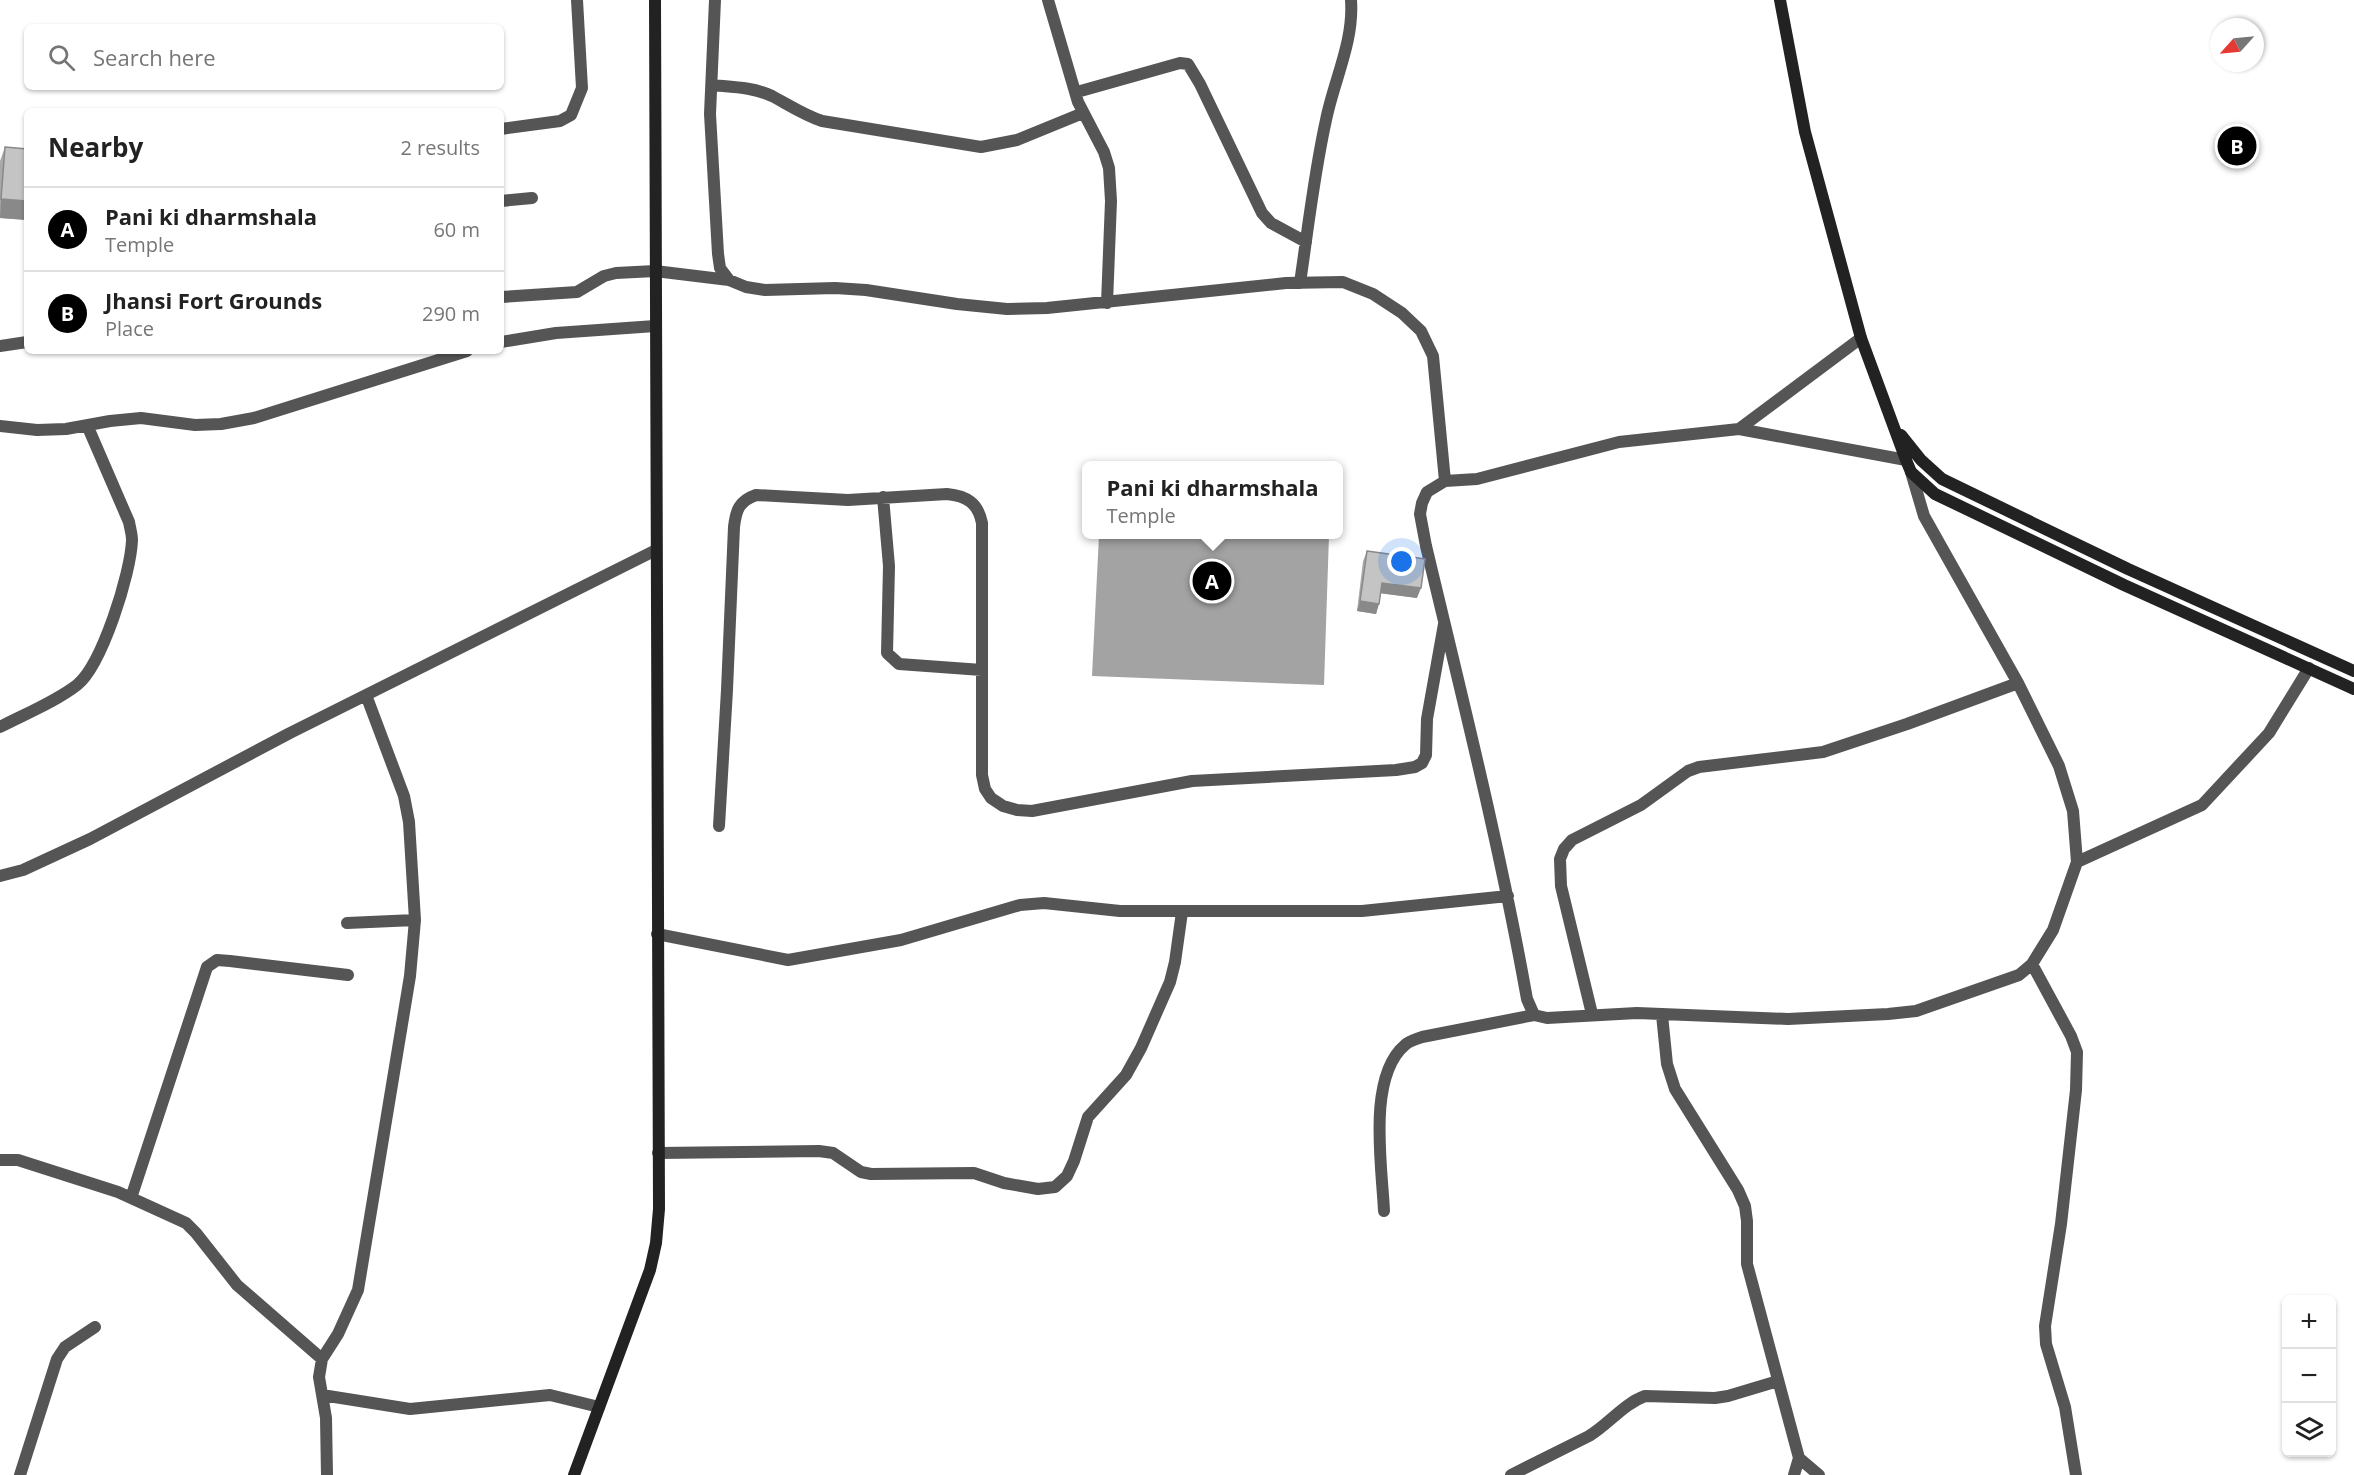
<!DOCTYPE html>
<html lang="en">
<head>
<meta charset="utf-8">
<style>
	:root { --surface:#fff; --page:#f2f2f2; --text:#222; --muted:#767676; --line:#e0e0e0; --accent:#000 }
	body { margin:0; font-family:"Open Sans",sans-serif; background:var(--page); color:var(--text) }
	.controls { position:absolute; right:18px; bottom:18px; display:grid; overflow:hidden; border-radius:9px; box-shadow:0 2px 4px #0004 }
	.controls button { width:54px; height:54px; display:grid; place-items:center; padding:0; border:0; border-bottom:2px solid var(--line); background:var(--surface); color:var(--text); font:30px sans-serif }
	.compass { position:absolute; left:2210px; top:18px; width:54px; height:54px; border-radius:50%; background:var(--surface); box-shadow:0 2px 4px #0004; rotate:243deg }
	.you { position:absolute; left:1402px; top:562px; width:21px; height:21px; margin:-15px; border:4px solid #fff; border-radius:50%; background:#1a73e8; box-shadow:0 0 0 9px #1a73e833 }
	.badge { display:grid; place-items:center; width:39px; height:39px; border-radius:50%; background:var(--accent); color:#fff; font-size:20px; font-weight:700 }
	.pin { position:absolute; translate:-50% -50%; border:3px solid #fff; box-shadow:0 2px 6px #0006 }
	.popup { position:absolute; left:1082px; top:461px; width:261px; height:78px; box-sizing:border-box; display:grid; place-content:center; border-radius:9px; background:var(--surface); filter:drop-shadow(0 2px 4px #0005); font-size:20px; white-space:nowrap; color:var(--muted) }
	.popup b { font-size:22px; color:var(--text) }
	.popup::after { content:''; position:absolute; left:50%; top:100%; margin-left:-12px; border:12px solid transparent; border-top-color:var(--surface) }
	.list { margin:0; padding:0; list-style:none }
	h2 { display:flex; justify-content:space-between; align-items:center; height:78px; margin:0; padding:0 24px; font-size:26px }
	h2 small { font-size:20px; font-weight:400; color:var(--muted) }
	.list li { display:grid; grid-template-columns:39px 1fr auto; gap:18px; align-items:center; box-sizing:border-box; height:84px; padding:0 24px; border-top:2px solid var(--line) }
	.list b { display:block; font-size:22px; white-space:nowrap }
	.list p { margin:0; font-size:20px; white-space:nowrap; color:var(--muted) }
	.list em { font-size:20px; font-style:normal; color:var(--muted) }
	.icon { flex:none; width:33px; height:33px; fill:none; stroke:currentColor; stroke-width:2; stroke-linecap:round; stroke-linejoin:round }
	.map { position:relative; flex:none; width:2354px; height:1475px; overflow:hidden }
	.search { position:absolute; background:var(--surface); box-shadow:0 2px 4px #0004; left:24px; top:24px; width:480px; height:66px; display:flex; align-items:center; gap:15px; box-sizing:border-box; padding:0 21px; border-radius:9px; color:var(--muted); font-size:22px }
	.panel { position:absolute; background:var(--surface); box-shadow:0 2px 4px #0004; left:24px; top:108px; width:480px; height:246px; border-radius:9px }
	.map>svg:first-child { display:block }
</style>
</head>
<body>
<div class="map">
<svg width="2354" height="1475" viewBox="0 0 2354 1475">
	<rect width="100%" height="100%" fill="#fff"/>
	<!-- water -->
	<path fill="#a3a3a3" d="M 1102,463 L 1332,463 L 1331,466 L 1102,466 Z
		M 1099,535 L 1329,535 L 1324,685 L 1092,676 Z"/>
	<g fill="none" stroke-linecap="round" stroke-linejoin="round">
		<!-- street -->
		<path stroke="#555" stroke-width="12" d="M 715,0 L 710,114 L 718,254 L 720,268 L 729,280
			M 1048,0 L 1078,102 L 1104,152 L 1109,168 L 1111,201 L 1107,303
			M 712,85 C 732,87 753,87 772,96 C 789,105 804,115 822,121 L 981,147 L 1017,140 L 1083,113
			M 1077,92 L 1180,63 L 1188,64 L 1200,84 L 1262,213 L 1271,223 L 1306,242
			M 501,129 L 560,121 L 571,115 L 582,88 L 577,0
			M 501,201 L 532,198
			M 1300,283 C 1308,229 1314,174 1326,120 C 1334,80 1354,42 1351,0
			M 501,297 L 577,292 L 604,276 L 616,273 L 655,271 L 729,280 L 746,287 L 765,290 L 835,288 L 866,290 L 957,304 L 1007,309 L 1047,308 L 1286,283 L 1343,282 L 1373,294 L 1402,313 L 1421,331 L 1433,356 L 1445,481
			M 501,342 L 556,333 L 655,326
			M 0,346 L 27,342
			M 0,426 L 37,430 L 66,429 L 110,421 L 141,418 L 195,425 L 221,424 L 254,418 L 467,351
			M 1739,429 L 1906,460
			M 883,497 L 889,566 L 887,653 L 899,664 L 982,670
			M 0,727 C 25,714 55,702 77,685 C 102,665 131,573 132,540 C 132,534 130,528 129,522 L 87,425
			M 719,826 L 727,690 L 734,527 C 736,510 739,501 756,495 L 848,500 L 947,494 C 967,496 978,503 982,523 L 982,775 L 985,789 L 991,798 L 1003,806 L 1017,810 L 1032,811 L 1192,781 L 1396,770 L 1415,767 L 1422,763 L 1426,755 L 1427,719 L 1444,624
			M 2077,862 L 2202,805 L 2269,733 L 2309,668
			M 0,876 L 23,870 L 90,839 L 290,733 L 656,550
			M 347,923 L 415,920
			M 657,934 L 788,960 L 901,940 L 1020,905 L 1044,903 L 1120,911 L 1362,911 L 1508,896
			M 2032,964 L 2071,1036 L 2077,1052 L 2076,1090 L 2061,1224 L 2045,1326 L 2046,1344 L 2065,1407 L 2076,1475
			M 1592,1014 L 1561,886 L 1560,859 L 1564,849 L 1572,840 L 1641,805 L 1688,771 L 1699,767 L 1823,752 L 1907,724 L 2018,683
			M 1534,1015 L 1527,999 C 1500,847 1462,697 1426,546 L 1420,514 L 1422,503 L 1427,492 L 1445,481 L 1477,479 L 1619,442 L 1739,429 L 1861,338
			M 1662,1015 L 1667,1064 L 1675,1089 L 1738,1190 L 1745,1206 L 1747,1221 L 1747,1264 L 1799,1458 L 1794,1475
			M 658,1153 L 819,1151 L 833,1153 L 861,1172 L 871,1174 L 974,1173 L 1004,1183 L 1038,1189 L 1055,1187 L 1067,1176 L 1074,1161 L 1088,1117 L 1126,1075 L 1141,1048 L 1170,982 L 1175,962 L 1182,912
			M 0,1160 L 18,1160 L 118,1192 L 186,1223 L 196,1233 L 237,1285 L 322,1359
			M 131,1198 L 207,967 L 217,960 L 230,961 L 348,975
			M 1384,1211 C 1382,1166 1367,1077 1405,1045 C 1409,1041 1417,1039 1422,1037 L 1534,1015 L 1547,1018 L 1637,1013 L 1788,1019 L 1888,1014 L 1916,1011 L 2019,975 L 2032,964 L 2053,930 L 2077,862 L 2073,811 L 2059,766 L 2018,683 L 1924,516 L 1911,472
			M 322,1395 L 410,1409 L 550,1395 L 599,1407
			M 1799,1458 L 1819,1475
			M 20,1475 L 57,1359 L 65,1347 L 95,1327
			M 327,1475 L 326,1418 L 319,1377 L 322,1359 L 338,1334 L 358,1290 L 410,976 L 415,920 L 409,822 L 404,796 L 366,695
			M 1511,1475 L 1589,1436 C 1608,1425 1623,1404 1645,1396 L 1715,1398 L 1728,1396 L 1778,1381"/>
		<!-- secondary -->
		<path stroke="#222" stroke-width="12" d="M 1780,0 L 1805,132 L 1861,338 L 1906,460 L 1911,472 L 1935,494 L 2124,585 L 2354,689
			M 1901,435 L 1921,460 L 1942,479 L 2128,569 L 2354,671
			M 574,1475 L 650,1270 L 656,1243 L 659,1209 L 655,0"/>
	</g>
	<!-- wall -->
	<path fill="#a9a9a9" d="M 5,147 L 27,149 L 27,220 L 0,218 L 0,161 Z
		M 1367,551 L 1417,598 L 1381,593 L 1376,614 L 1357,611 L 1363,561 Z"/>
	<!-- shaded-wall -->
	<path fill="#898989" d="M 1,199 L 27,201 L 27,220 L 0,218 Z
		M 1382,583 L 1421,588 L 1417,598 L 1378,593 Z
		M 1360,601 L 1379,604 L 1376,614 L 1357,611 Z"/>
	<!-- building -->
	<path fill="#c4c4c4" stroke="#898989" stroke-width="1.5" d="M 5,147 L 27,149 L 27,201 L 1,199 Z
		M 1367,551 L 1425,559 L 1421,588 L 1382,583 L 1379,604 L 1360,601 Z"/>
</svg>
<div class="controls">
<button>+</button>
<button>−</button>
<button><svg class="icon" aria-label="layers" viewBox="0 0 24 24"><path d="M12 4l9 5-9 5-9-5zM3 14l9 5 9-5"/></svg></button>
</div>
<svg class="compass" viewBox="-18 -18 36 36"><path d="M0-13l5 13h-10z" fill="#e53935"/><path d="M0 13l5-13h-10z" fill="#767676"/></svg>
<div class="you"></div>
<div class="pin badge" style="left:1212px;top:581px">A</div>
<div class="popup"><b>Pani ki dharmshala</b>Temple</div>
<div class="pin badge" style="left:2237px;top:146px">B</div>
<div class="search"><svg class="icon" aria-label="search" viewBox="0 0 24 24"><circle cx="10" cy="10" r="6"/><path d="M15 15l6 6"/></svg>Search here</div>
<section class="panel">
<h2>Nearby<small>2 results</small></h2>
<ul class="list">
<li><span class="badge">A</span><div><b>Pani ki dharmshala</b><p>Temple</p></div><em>60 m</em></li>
<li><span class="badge">B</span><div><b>Jhansi Fort Grounds</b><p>Place</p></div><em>290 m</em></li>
</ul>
</section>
</div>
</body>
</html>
